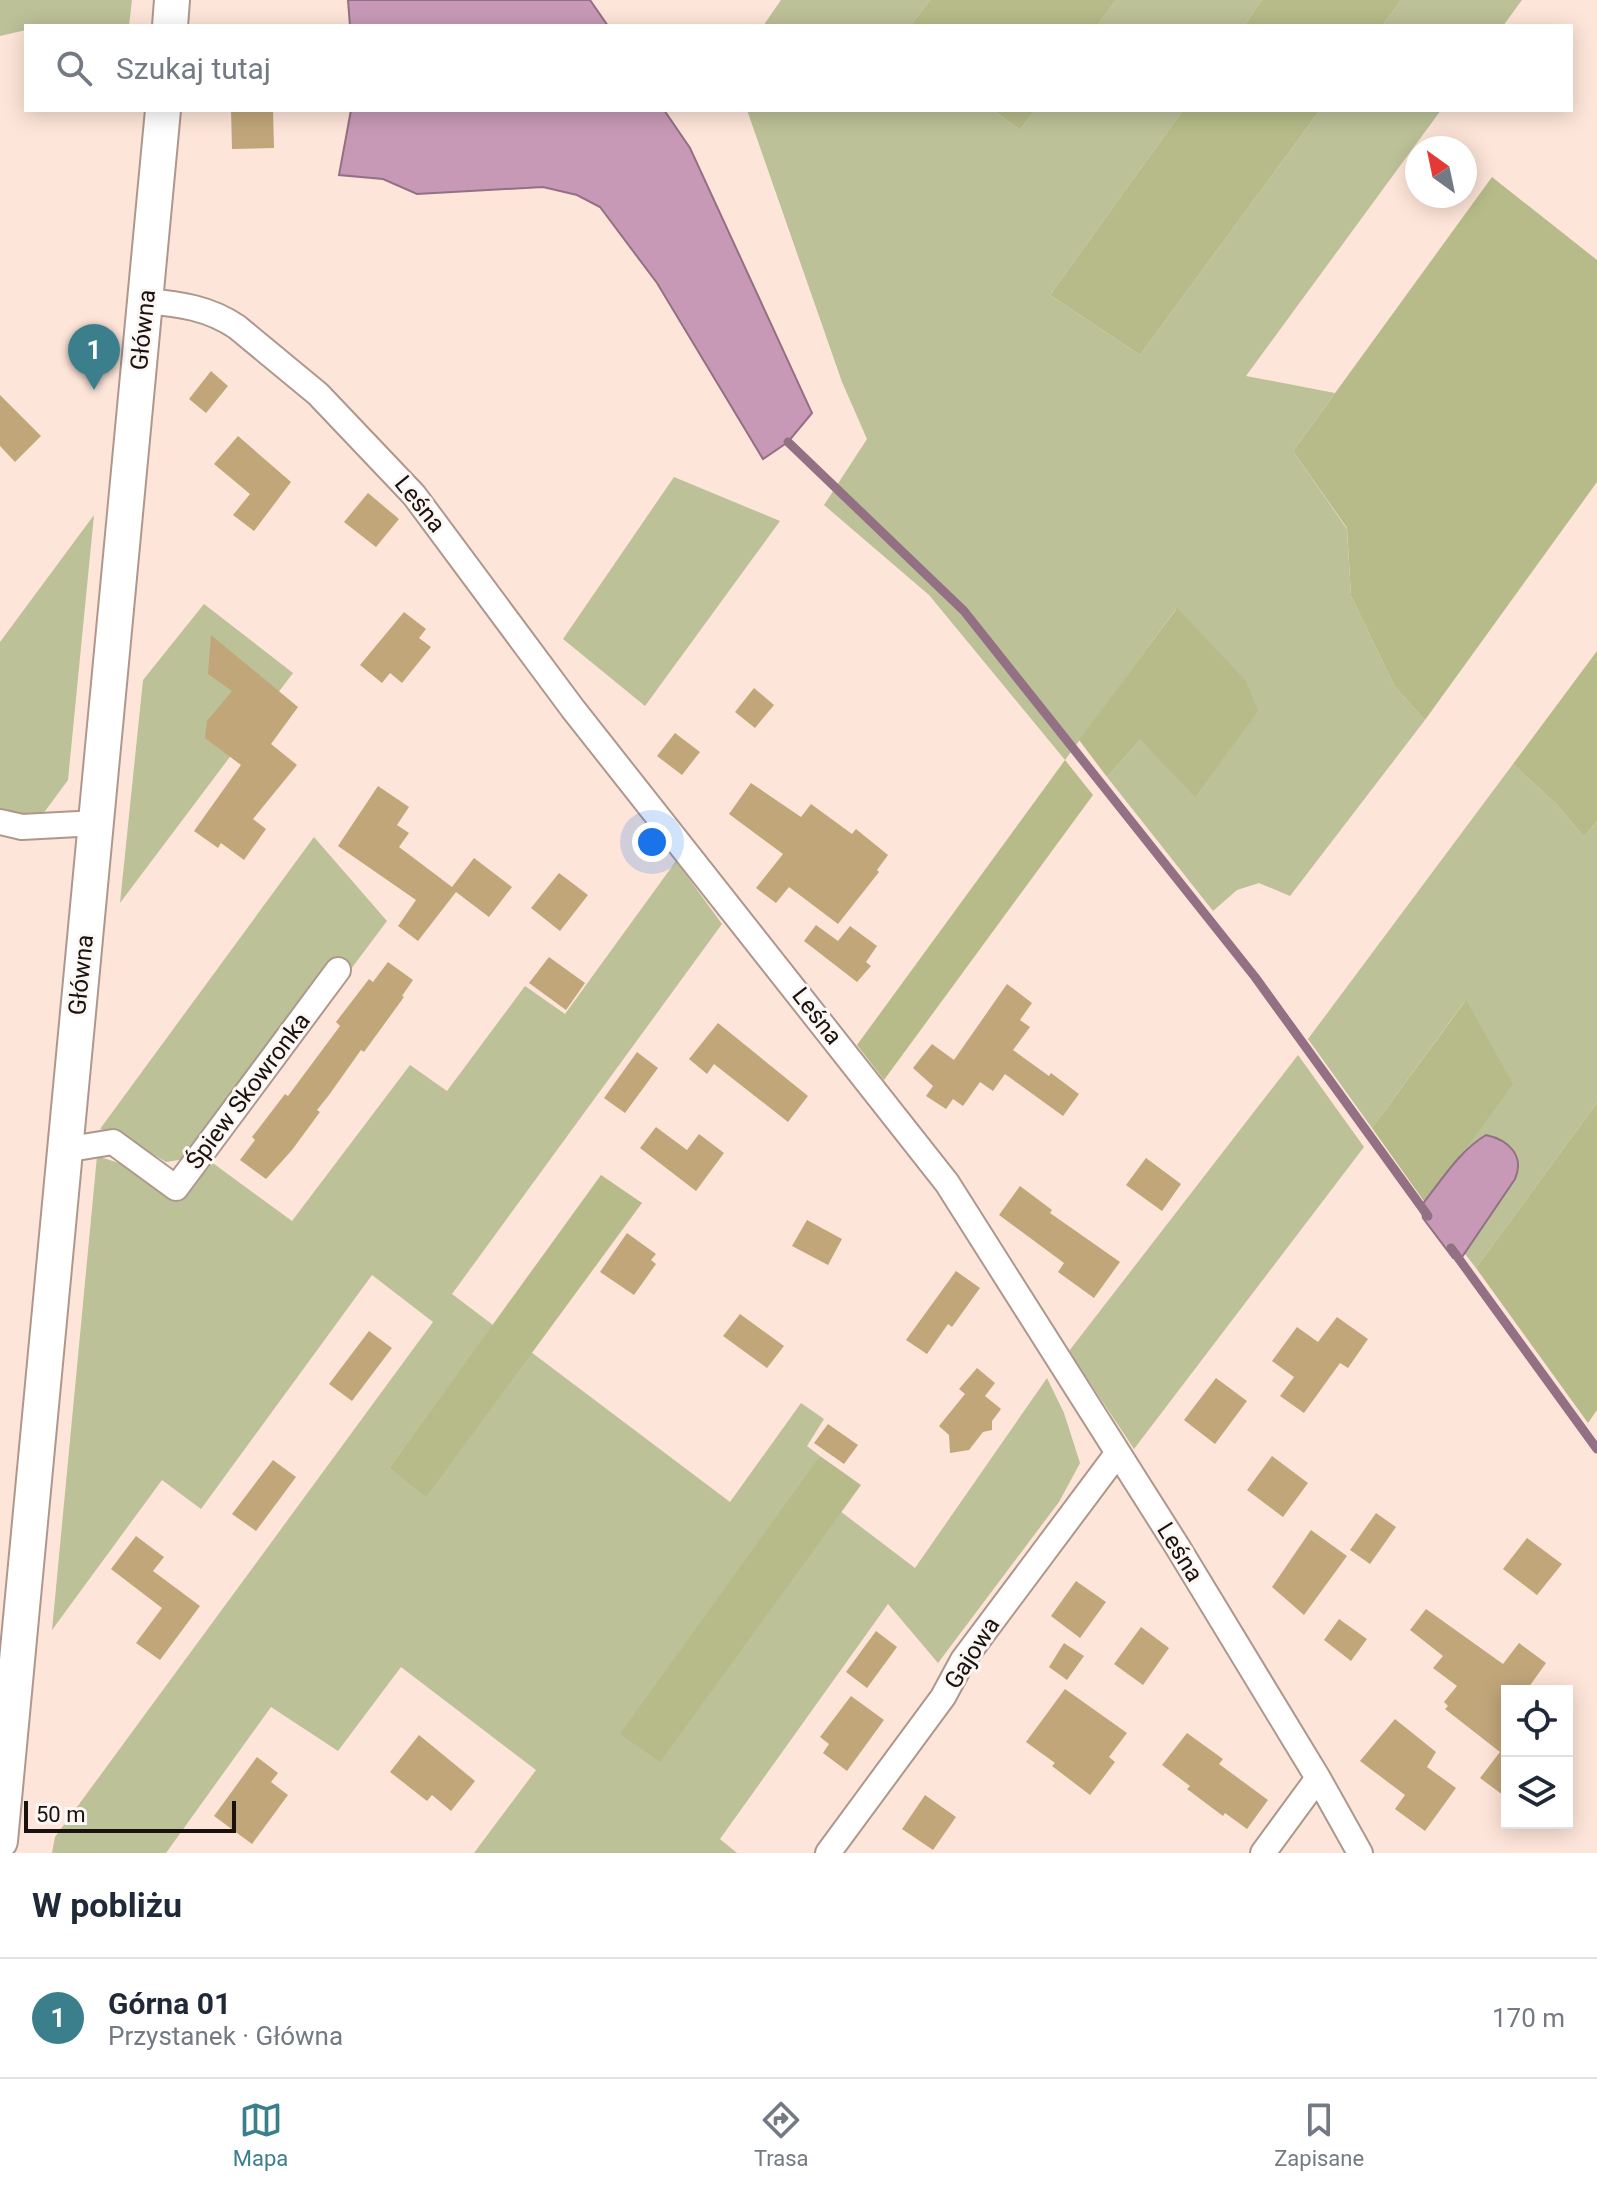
<!DOCTYPE html>
<html lang="pl">
<head>
<meta charset="utf-8">
<style>
	:root { --surface:#fff; --page:#f6f6f7; --text:#1f2937; --muted:#747a83; --line:#e0e1e3; --accent:#3b7f8d }
	body { margin:0; font-family:Roboto,sans-serif; background:var(--page); color:var(--text) }
	.controls { position:absolute; right:24px; bottom:24px; display:grid; overflow:hidden; border-radius:0px; box-shadow:0 4px 20px #0003 }
	.controls button { width:72px; height:72px; display:grid; place-items:center; padding:0; border:0; border-bottom:2px solid var(--line); background:var(--surface); color:var(--text); font:40px sans-serif }
	.compass { position:absolute; left:1405px; top:136px; width:72px; height:72px; border-radius:50%; background:var(--surface); box-shadow:0 4px 20px #0003; rotate:327deg }
	.scale { position:absolute; left:24px; bottom:20px; width:212px; box-sizing:border-box; padding-left:8px; border:4px solid #1a120e; border-top:0; font-size:22px; line-height:28px; white-space:nowrap; color:#1a120e; -webkit-text-stroke:6px #fcf7f4; paint-order:stroke }
	.you { position:absolute; left:652px; top:842px; width:28px; height:28px; margin:-20px; border:6px solid #fff; border-radius:50%; background:#1a73e8; box-shadow:0 0 0 12px #1a73e833 }
	.badge { display:grid; place-items:center; width:52px; height:52px; border-radius:50%; background:var(--accent); color:#fff; font-size:26px; font-weight:700 }
	.pin { position:absolute; translate:-50% -66px; filter:drop-shadow(0 2px 4px #0008) }
	.pin::after { content:''; position:absolute; top:42px; width:28px; height:24px; background:inherit; clip-path:polygon(0 0,100% 0,50% 100%) }
	.list { margin:0; padding:0; list-style:none }
	h2 { display:flex; justify-content:space-between; align-items:center; height:104px; margin:0; padding:0 32px; font-size:34px }
	h2 small { font-size:26px; font-weight:400; color:var(--muted) }
	.list li { display:grid; grid-template-columns:52px 1fr auto; gap:24px; align-items:center; box-sizing:border-box; height:120px; padding:0 32px; border-top:2px solid var(--line) }
	.list b { display:block; font-size:30px; white-space:nowrap }
	.list p { margin:0; font-size:26px; white-space:nowrap; color:var(--muted) }
	.list em { font-size:26px; font-style:normal; color:var(--muted) }
	.icon { flex:none; width:44px; height:44px; fill:none; stroke:currentColor; stroke-width:2; stroke-linecap:round; stroke-linejoin:round }
	.map { position:relative; flex:none; width:1597px; height:1853px; overflow:hidden }
	.search { position:absolute; background:var(--surface); box-shadow:0 4px 20px #0003; left:24px; right:24px; top:24px; height:88px; display:flex; align-items:center; gap:20px; box-sizing:border-box; padding:0 28px; border-radius:0px; color:var(--muted); font-size:30px }
	.sheet { height:224px; background:var(--surface) }
	nav { display:flex; justify-content:space-around; align-items:center; box-sizing:border-box; height:112px; border-top:2px solid var(--line); background:var(--surface); font-size:22px; color:var(--muted) }
	nav a { display:grid; justify-items:center; gap:4px }
	nav .on { color:var(--accent) }
	.map>svg:first-child { display:block }
</style>
</head>
<body>
<div class="map">
<svg width="1597" height="1853" viewBox="0 0 1597 1853">
	<rect width="100%" height="100%" fill="#fee5d9"/>
	<!-- green -->
	<path fill="#bcc198" d="M 0,0 L 132,0 L 129,26 L 26,26 L 26,30 L 0,36 Z
		M 781,0 L 930,0 L 910,26 L 763,26 Z
		M 1116,0 L 1262,0 L 1244,26 L 1097,26 Z
		M 1401,0 L 1522,0 L 1503,26 L 1382,26 Z
		M 747,110 L 993,110 L 1020,130 L 1035,110 L 1183,110 L 1050,295 L 1140,355 L 1320,110 L 1441,110 L 1246,376 L 1335,393 L 1293,451 L 1347,529 L 1351,596 L 1395,687 L 1425,720 L 1290,896 L 1259,883 L 1237,890 L 1213,911 L 1107,777 L 1140,740 L 1195,796 L 1176,609 L 1065,760 L 929,595 L 824,505 L 867,439 L 842,382 Z
		M 674,477 L 780,521 L 645,706 L 563,639 Z
		M 94,515 L 68,780 L 37,822 L 0,808 L 0,642 Z
		M 204,604 L 293,673 L 120,903 L 143,680 Z
		M 1513,764 L 1557,805 L 1584,837 L 1597,821 L 1597,1103 L 1476,1268 L 1426,1204 L 1465,1001 L 1372,1128 L 1308,1039 Z
		M 314,837 L 387,921 L 351,969 L 334,958 L 185,1159 L 166,1162 L 120,1134 L 100,1129 Z
		M 676,861 L 722,924 L 452,1294 L 493,1325 L 389,1468 L 426,1496 L 531,1352 L 730,1502 L 801,1403 L 824,1419 L 807,1446 L 820,1456 L 660,1761 L 840,1511 L 915,1568 L 1047,1378 L 1064,1413 L 1080,1463 L 1059,1502 L 938,1663 L 888,1604 L 720,1839 L 737,1853 L 474,1853 L 536,1770 L 401,1667 L 338,1751 L 271,1707 L 166,1853 L 52,1853 L 55,1837 L 433,1322 L 372,1275 L 201,1509 L 162,1480 L 52,1630 L 97,1156 L 119,1163 L 178,1202 L 210,1161 L 292,1221 L 410,1065 L 447,1091 L 525,986 L 565,1014 Z
		M 1298,1055 L 1364,1147 L 1134,1449 L 1069,1351 Z"/>
	<!-- forest -->
	<path fill="#b6bb89" d="M 930,0 L 1116,0 L 1097,26 L 910,26 Z
		M 1262,0 L 1401,0 L 1382,26 L 1244,26 Z
		M 993,110 L 1035,110 L 1020,130 Z
		M 1183,110 L 1320,110 L 1140,355 L 1050,295 Z
		M 1492,177 L 1597,260 L 1597,482 L 1425,720 L 1395,687 L 1351,596 L 1347,528 L 1293,451 Z
		M 1177,608 L 1246,681 L 1258,711 L 1195,797 L 1140,740 L 1107,777 L 1079,740 Z
		M 1597,651 L 1597,821 L 1584,837 L 1557,805 L 1513,764 Z
		M 1065,760 L 1093,795 L 884,1080 L 857,1045 Z
		M 1466,1000 L 1513,1084 L 1426,1204 L 1372,1128 Z
		M 1597,1103 L 1597,1410 L 1588,1423 L 1476,1268 Z
		M 601,1175 L 642,1203 L 426,1497 L 389,1468 Z
		M 820,1456 L 861,1485 L 660,1762 L 620,1734 Z"/>
	<!-- water -->
	<path fill="#c799b6" stroke="#937084" stroke-width="2" d="M 348,0 L 590,0 L 608,26 L 350,26 Z
		M 351,110 L 664,110 L 690,148 L 812,413 L 788,442 L 763,459 L 657,283 L 600,207 L 577,195 L 543,187 L 417,194 L 383,179 L 339,175 Z
		M 1486,1135 C 1509,1140 1525,1156 1515,1179 L 1462,1257 L 1453,1258 L 1423,1218 L 1421,1206 C 1441,1181 1459,1151 1486,1135 Z"/>
	<g fill="none" stroke-linecap="round" stroke-linejoin="round">
		<!-- stream -->
		<path stroke="#937084" stroke-width="9" d="M 788,442 L 964,611 L 1255,977 L 1428,1216
			M 1451,1248 L 1597,1449"/>
	</g>
	<!-- building -->
	<path fill="#c1a67a" d="M 231,110 L 273,110 L 274,148 L 232,149 Z
		M 211,371 L 228,386 L 206,413 L 189,399 Z
		M 0,395 L 41,436 L 15,462 L 0,446 Z
		M 238,436 L 291,482 L 254,531 L 233,515 L 250,494 L 214,464 Z
		M 368,493 L 399,519 L 376,547 L 344,522 Z
		M 404,612 L 426,629 L 419,638 L 431,647 L 402,683 L 390,673 L 382,683 L 360,665 Z
		M 211,635 L 298,707 L 271,744 L 297,765 L 253,819 L 266,829 L 244,860 L 221,843 L 218,848 L 194,831 L 241,765 L 205,738 L 207,721 L 232,691 L 208,674 Z
		M 754,688 L 774,705 L 755,728 L 735,712 Z
		M 675,733 L 700,752 L 682,775 L 657,756 Z
		M 751,783 L 801,817 L 811,804 L 852,834 L 856,829 L 888,855 L 877,870 L 879,872 L 838,924 L 789,887 L 776,903 L 756,888 L 783,854 L 729,814 Z
		M 378,786 L 409,807 L 397,825 L 409,833 L 399,847 L 411,856 L 452,887 L 474,858 L 512,887 L 489,917 L 456,892 L 418,941 L 398,926 L 416,900 L 338,846 Z
		M 559,873 L 588,895 L 560,931 L 531,908 Z
		M 816,925 L 838,941 L 850,926 L 877,946 L 866,962 L 871,966 L 857,982 L 804,941 Z
		M 549,957 L 585,983 L 566,1010 L 529,983 Z
		M 388,962 L 413,980 L 402,996 L 404,997 L 364,1052 L 361,1050 L 329,1095 L 317,1110 L 320,1112 L 292,1150 L 266,1179 L 240,1160 L 255,1140 L 252,1137 L 285,1094 L 288,1096 L 340,1026 L 336,1022 L 369,979 L 373,982 Z
		M 1007,984 L 1032,1003 L 1020,1020 L 1030,1027 L 1013,1050 L 1049,1076 L 1051,1073 L 1079,1094 L 1063,1116 L 1005,1074 L 993,1091 L 980,1082 L 963,1106 L 953,1099 L 946,1109 L 926,1096 L 933,1086 L 913,1068 L 932,1044 L 954,1060 Z
		M 718,1023 L 808,1096 L 788,1122 L 714,1064 L 707,1074 L 689,1059 Z
		M 637,1052 L 658,1068 L 625,1113 L 604,1098 Z
		M 656,1127 L 687,1150 L 699,1134 L 724,1153 L 696,1191 L 640,1148 Z
		M 1146,1158 L 1181,1184 L 1162,1211 L 1126,1185 Z
		M 1020,1186 L 1052,1210 L 1050,1213 L 1120,1262 L 1094,1298 L 1058,1272 L 1064,1263 L 999,1215 Z
		M 807,1220 L 842,1239 L 828,1265 L 792,1246 Z
		M 627,1233 L 656,1254 L 651,1260 L 656,1264 L 634,1295 L 600,1272 Z
		M 956,1271 L 980,1288 L 952,1327 L 948,1324 L 927,1354 L 906,1340 Z
		M 740,1314 L 784,1346 L 767,1368 L 723,1336 Z
		M 1337,1317 L 1368,1339 L 1348,1368 L 1340,1363 L 1304,1413 L 1280,1396 L 1294,1377 L 1272,1361 L 1297,1327 L 1318,1342 Z
		M 369,1331 L 392,1348 L 352,1401 L 329,1384 Z
		M 977,1368 L 995,1383 L 985,1396 L 1001,1409 L 992,1421 L 992,1430 L 983,1432 L 969,1450 L 950,1453 L 949,1435 L 939,1426 L 965,1394 L 959,1389 Z
		M 1216,1378 L 1247,1401 L 1215,1444 L 1184,1420 Z
		M 828,1424 L 858,1445 L 844,1464 L 814,1443 Z
		M 1272,1456 L 1308,1483 L 1283,1517 L 1247,1490 Z
		M 273,1460 L 296,1477 L 256,1531 L 232,1514 Z
		M 1376,1513 L 1396,1527 L 1370,1564 L 1350,1550 Z
		M 1311,1530 L 1347,1556 L 1304,1615 L 1272,1587 Z
		M 136,1536 L 164,1557 L 153,1571 L 200,1606 L 160,1660 L 136,1643 L 162,1608 L 111,1569 Z
		M 1527,1538 L 1562,1564 L 1537,1595 L 1503,1569 Z
		M 1076,1581 L 1106,1602 L 1080,1638 L 1051,1616 Z
		M 1426,1609 L 1503,1664 L 1519,1643 L 1546,1663 L 1526,1691 L 1507,1691 L 1507,1798 L 1480,1778 L 1500,1752 L 1445,1709 L 1448,1706 L 1444,1702 L 1457,1686 L 1433,1668 L 1443,1656 L 1410,1630 Z
		M 1339,1619 L 1367,1639 L 1351,1661 L 1324,1640 Z
		M 1141,1627 L 1169,1648 L 1143,1685 L 1114,1664 Z
		M 876,1631 L 897,1647 L 867,1688 L 846,1672 Z
		M 1064,1643 L 1084,1656 L 1067,1680 L 1049,1667 Z
		M 1065,1689 L 1127,1733 L 1109,1757 L 1115,1762 L 1090,1795 L 1052,1766 L 1055,1763 L 1026,1742 Z
		M 851,1696 L 884,1720 L 847,1771 L 823,1753 L 829,1744 L 820,1737 Z
		M 1395,1719 L 1436,1752 L 1427,1767 L 1456,1788 L 1425,1831 L 1395,1809 L 1405,1795 L 1360,1761 Z
		M 1187,1733 L 1223,1759 L 1219,1764 L 1268,1800 L 1247,1829 L 1225,1813 L 1223,1816 L 1187,1789 L 1190,1786 L 1162,1765 Z
		M 419,1735 L 475,1781 L 451,1811 L 432,1795 L 427,1801 L 390,1772 Z
		M 257,1757 L 278,1773 L 271,1782 L 288,1795 L 252,1844 L 214,1816 Z
		M 925,1795 L 956,1817 L 933,1850 L 902,1829 Z"/>
	<g fill="none" stroke-linecap="round" stroke-linejoin="round">
		<!-- street casing -->
		<g stroke="#ae978c" stroke-width="28">
			<path id="street" d="M 146,301 C 180,304 209,308 237,327 L 318,394 L 414,495 L 573,709 L 947,1183 L 1177,1546 L 1318,1778 L 1360,1853
				M 0,822 L 22,827 L 97,823
				M 64,1150 L 113,1142 L 176,1188 L 338,970
				M 828,1853 L 943,1697 L 963,1660 L 1117,1454
				M 1263,1853 L 1318,1778"/>
		</g>
		<!-- secondary casing -->
		<g stroke="#ae978c" stroke-width="38">
			<path id="secondary" d="M 170,26 L 172,0
				M 0,1841 L 163,110"/>
		</g>
		<!-- street -->
		<use href="#street" stroke="#fff" stroke-width="24"/>
		<!-- secondary -->
		<use href="#secondary" stroke="#fff" stroke-width="34"/>
	</g>
	<g text-anchor="middle" stroke-width="6" stroke-linejoin="round" paint-order="stroke">
		<!-- street labels -->
		<g font-size="24" fill="#1a120e" stroke="#fcf7f4">
			<text transform="translate(143 330) rotate(-84)" y="8">Główna</text>
			<text transform="translate(420 504) rotate(51)" y="8">Leśna</text>
			<text transform="translate(81 975) rotate(-84)" y="8">Główna</text>
			<text transform="translate(817 1016) rotate(52)" y="8">Leśna</text>
			<text transform="translate(248 1091) rotate(-53)" y="8">Śpiew Skowronka</text>
			<text transform="translate(1180 1552) rotate(58)" y="8">Leśna</text>
			<text transform="translate(972 1653) rotate(-57)" y="8">Gajowa</text>
		</g>
	</g>
</svg>
<div class="controls">
<button><svg class="icon" aria-label="locate" viewBox="0 0 24 24"><circle cx="12" cy="12" r="6"/><path d="M12 2v4M12 18v4M2 12h4M18 12h4"/></svg></button>
<button><svg class="icon" aria-label="layers" viewBox="0 0 24 24"><path d="M12 4l9 5-9 5-9-5zM3 14l9 5 9-5"/></svg></button>
</div>
<svg class="compass" viewBox="-18 -18 36 36"><path d="M0-13l5 13h-10z" fill="#e53935"/><path d="M0 13l5-13h-10z" fill="#747a83"/></svg>
<div class="scale">50 m</div>
<div class="you"></div>
<div class="pin badge" style="left:94px;top:390px">1</div>
<div class="search"><svg class="icon" aria-label="search" viewBox="0 0 24 24"><circle cx="10" cy="10" r="6"/><path d="M15 15l6 6"/></svg>Szukaj tutaj</div>
</div>
<section class="sheet">
<h2>W pobliżu<small></small></h2>
<ul class="list">
<li><span class="badge">1</span><div><b>Górna 01</b><p>Przystanek · Główna</p></div><em>170 m</em></li>
</ul>
</section>
<nav>
<a class="on"><svg class="icon" aria-label="map" viewBox="0 0 24 24"><path d="M3 6l6-2 6 2 6-2v14l-6 2-6-2-6 2zM9 4v14M15 6v14"/></svg>Mapa</a>
<a><svg class="icon" aria-label="directions" viewBox="0 0 24 24"><path d="M12 3l9 9-9 9-9-9zM9 14v-3h6M13 9l2 2-2 2"/></svg>Trasa</a>
<a><svg class="icon" aria-label="saved" viewBox="0 0 24 24"><path d="M7 4h10v16l-5-4-5 4z"/></svg>Zapisane</a>
</nav>
</body>
</html>
